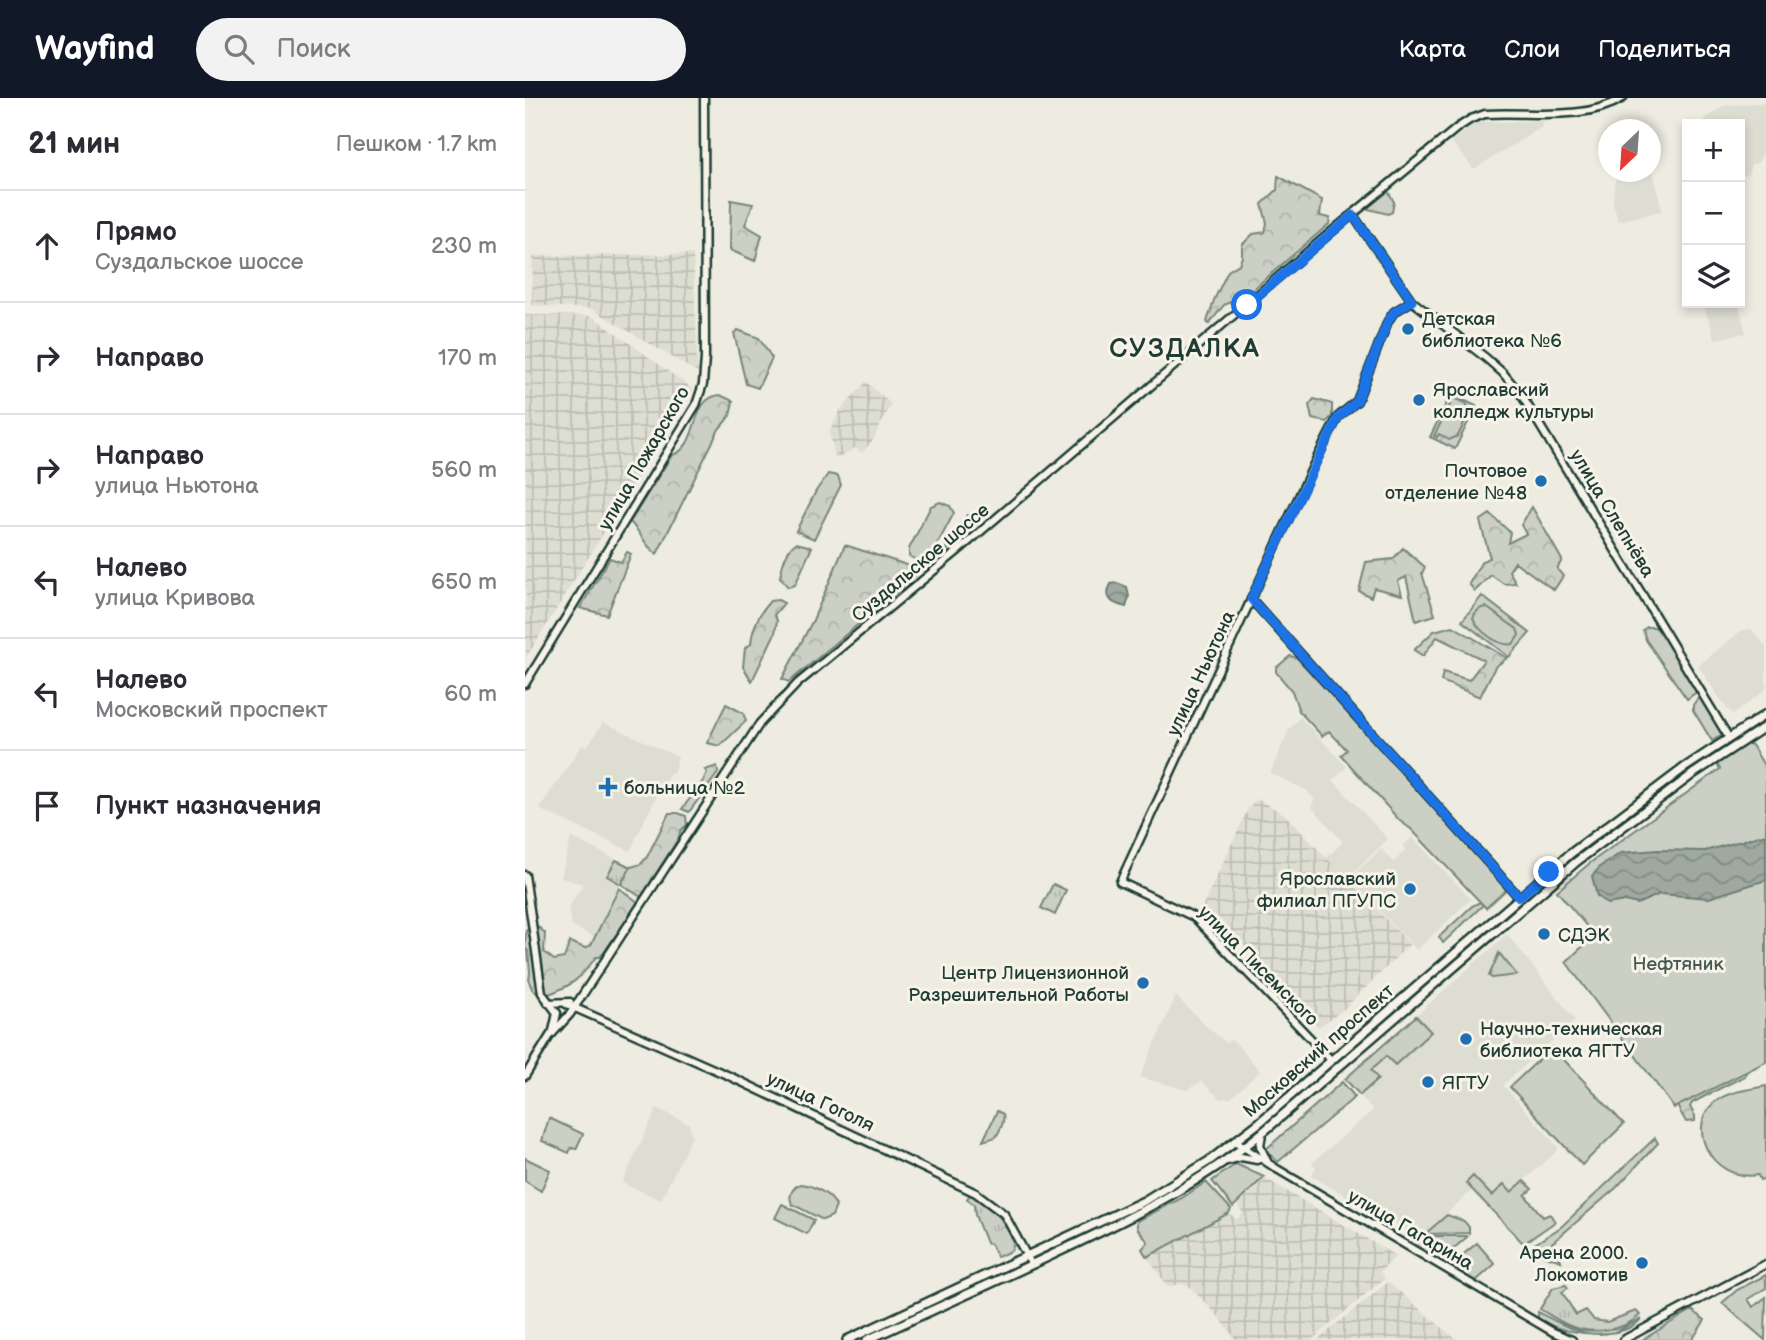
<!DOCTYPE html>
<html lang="ru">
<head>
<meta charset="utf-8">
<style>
	:root { --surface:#fff; --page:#f2f2f3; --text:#2b2b33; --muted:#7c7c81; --line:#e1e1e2; --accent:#111827 }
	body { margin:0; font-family:"Balsamiq Sans",sans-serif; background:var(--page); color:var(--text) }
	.controls { position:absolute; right:21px; top:21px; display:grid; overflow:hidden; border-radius:0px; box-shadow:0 4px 10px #0003 }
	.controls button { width:63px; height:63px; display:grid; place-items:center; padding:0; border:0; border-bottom:2px solid var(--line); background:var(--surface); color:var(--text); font:35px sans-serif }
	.compass { position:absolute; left:1073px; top:21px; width:63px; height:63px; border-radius:50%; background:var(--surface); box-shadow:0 4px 10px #0003; rotate:205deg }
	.stop { position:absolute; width:21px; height:21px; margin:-16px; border:5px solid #1a73e8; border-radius:50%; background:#fff }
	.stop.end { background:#1a73e8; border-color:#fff; box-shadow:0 2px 7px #0008 }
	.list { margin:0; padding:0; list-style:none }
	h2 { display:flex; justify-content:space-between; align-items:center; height:91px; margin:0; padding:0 28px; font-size:30px }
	h2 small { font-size:23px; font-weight:400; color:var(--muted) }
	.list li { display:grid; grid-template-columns:46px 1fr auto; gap:21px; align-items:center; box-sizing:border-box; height:112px; padding:0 28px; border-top:2px solid var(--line) }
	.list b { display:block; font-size:26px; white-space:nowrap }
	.list p { margin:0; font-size:23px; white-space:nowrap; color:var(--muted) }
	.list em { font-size:23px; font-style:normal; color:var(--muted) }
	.icon { flex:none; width:38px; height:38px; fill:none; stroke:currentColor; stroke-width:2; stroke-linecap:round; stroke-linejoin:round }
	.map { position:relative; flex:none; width:1241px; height:1242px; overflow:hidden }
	header { display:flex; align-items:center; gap:42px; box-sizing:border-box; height:98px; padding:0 35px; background:var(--accent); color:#fff }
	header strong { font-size:33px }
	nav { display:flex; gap:38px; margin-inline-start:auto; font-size:24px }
	.search { width:490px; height:63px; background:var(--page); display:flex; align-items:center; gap:18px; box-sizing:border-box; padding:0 24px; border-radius:38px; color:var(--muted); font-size:26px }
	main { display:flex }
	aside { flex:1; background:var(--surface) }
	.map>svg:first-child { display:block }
</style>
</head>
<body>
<header>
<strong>Wayfind</strong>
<div class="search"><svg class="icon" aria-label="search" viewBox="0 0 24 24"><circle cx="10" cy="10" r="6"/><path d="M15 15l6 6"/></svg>Поиск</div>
<nav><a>Карта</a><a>Слои</a><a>Поделиться</a></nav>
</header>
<main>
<aside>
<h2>21 мин<small>Пешком · 1.7 km</small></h2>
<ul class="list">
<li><svg class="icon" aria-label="ahead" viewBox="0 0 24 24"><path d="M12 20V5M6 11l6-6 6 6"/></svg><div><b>Прямо</b><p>Суздальское шоссе</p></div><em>230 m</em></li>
<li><svg class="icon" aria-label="right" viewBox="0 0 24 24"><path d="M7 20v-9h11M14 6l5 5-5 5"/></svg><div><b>Направо</b></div><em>170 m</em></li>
<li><svg class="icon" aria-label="right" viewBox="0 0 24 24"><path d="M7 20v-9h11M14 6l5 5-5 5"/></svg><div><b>Направо</b><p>улица Ньютона</p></div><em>560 m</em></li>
<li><svg class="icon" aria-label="left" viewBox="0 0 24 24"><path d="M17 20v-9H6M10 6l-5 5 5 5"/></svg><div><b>Налево</b><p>улица Кривова</p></div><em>650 m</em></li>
<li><svg class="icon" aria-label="left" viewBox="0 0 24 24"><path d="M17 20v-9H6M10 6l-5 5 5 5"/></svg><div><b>Налево</b><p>Московский проспект</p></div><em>60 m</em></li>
<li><svg class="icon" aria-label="arrive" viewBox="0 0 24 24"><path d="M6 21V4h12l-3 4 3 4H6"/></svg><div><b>Пункт назначения</b></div></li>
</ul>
</aside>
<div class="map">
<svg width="1241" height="1242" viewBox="0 0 1241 1242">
	<defs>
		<pattern id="industrial-grid" width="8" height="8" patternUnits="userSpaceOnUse" patternTransform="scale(1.75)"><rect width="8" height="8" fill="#ddddd2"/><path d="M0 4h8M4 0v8" fill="none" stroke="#bdbfb5"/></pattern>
		<pattern id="grass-tufts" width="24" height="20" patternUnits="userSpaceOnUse" patternTransform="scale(1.75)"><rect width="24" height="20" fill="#cccfc4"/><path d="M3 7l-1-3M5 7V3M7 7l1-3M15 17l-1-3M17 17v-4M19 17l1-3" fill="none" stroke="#afb3a9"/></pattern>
		<pattern id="forest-crowns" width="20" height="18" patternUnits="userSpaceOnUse" patternTransform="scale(1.75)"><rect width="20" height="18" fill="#cccfc4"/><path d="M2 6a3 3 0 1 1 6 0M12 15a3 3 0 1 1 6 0" fill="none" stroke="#afb3a9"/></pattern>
		<pattern id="water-waves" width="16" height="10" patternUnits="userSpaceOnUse" patternTransform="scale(1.75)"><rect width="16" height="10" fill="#9fa99f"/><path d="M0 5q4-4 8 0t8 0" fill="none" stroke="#818b82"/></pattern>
	</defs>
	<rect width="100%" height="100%" fill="#eeece1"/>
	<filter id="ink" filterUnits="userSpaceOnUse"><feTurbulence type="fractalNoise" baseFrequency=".0143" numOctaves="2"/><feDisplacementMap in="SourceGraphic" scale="14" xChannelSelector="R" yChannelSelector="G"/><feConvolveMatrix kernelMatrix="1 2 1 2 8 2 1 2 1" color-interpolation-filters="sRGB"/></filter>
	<g filter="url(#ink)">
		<!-- built -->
		<path fill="#ddddd2" d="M 1241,4 L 1241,49 L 1233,65 L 1226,66 L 1223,77 L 1215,78 L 1215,26 L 1181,26 L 1179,21 L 1198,8 Z
			M 1017,23 L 1017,29 L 949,71 L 926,43 L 946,28 L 956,24 Z
			M 1126,64 L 1137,113 L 1093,123 L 1088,105 L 1091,74 L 1126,74 Z
			M 1178,205 L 1213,205 L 1221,235 L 1190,241 Z
			M 1226,531 L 1241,549 L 1241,591 L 1209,616 L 1202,611 L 1173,568 L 1217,532 Z
			M 775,619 L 822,669 L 808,682 L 863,741 L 822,781 L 801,760 L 818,744 L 787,709 L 789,701 L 781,692 L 745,675 L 764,632 Z
			M 78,624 L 153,659 L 148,676 L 145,675 L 126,709 L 105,753 L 14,711 L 57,647 L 62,649 Z
			M 46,739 L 106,769 L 95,788 L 71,840 L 47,828 L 43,811 L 58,786 L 36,780 Z
			M 887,739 L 946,801 L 892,852 L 824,781 L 856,751 L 869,764 L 881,752 L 878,748 Z
			M 982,836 L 1050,922 L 978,987 L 1033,1049 L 1033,1052 L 986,1094 L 967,1099 L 947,1078 L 942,1085 L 948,1092 L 898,1136 L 886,1135 L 786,1078 L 791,1069 L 787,1065 L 848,1012 L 820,981 Z
			M 651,898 L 683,930 L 702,945 L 707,941 L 735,973 L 706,1000 L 695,1001 L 677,983 L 662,992 L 615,979 Z
			M 132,1010 L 164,1026 L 167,1038 L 136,1102 L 97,1085 Z"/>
		<!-- industrial -->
		<path fill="url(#industrial-grid)" d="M 168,156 L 173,275 L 67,211 L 7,207 L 8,158 Z
			M 0,217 L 67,218 L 168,291 L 1,560 Z
			M 341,284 L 366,306 L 348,342 L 337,355 L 330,350 L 311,361 L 304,335 L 315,313 Z
			M 732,701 L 759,716 L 885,846 L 819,911 L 794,929 L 691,817 L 686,825 L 673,818 L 723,711 Z
			M 740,1080 L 871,1158 L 855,1174 L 860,1180 L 787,1242 L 711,1242 L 694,1219 L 663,1187 L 655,1186 L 643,1189 L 622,1159 L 704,1115 L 712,1121 L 718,1115 L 712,1107 Z
			M 863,1184 L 932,1242 L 792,1242 Z"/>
		<!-- grass -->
		<path fill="url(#grass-tufts)" stroke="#76867c" stroke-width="2" d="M 863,93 L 869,104 L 867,114 L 863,116 L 843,111 L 842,109 Z
			M 926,296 L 951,308 L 930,351 L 905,339 Z
			M 957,498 L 1005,535 L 984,559 L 937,523 Z
			M 1123,701 L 973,825 L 739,1028 L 737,1027 L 1026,776 Z
			M 91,762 L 106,769 L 96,786 L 82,778 Z
			M 528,786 L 541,792 L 530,817 L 516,810 Z
			M 955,804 L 958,807 L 918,845 L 914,839 L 947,808 Z
			M 1130,1040 L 1133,1045 L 1091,1090 L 1027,1145 L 1036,1163 L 1018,1157 L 1005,1149 L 1036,1129 Z
			M 706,1051 L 708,1053 C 647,1096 583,1127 516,1158 L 515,1157 C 582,1125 647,1095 706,1051 Z
			M 445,1096 C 467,1107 480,1122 490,1145 L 486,1153 L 472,1159 L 466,1146 L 461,1145 L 450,1117 L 449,1107 L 442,1101 Z
			M 494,1166 L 495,1168 L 334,1242 L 330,1242 Z
			M 1041,1187 L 1043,1190 L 1037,1194 L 1051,1217 L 1061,1212 L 1069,1222 L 1082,1224 L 1111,1213 L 1115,1217 C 1099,1233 1067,1237 1045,1228 C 1035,1224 1025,1217 1015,1211 L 1028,1190 Z
			M 1013,1214 C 1036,1226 1062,1242 1089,1234 C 1098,1231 1107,1225 1116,1221 C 1099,1242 1044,1238 1018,1224 L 1013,1221 Z"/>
		<!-- forest -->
		<path fill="url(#forest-crowns)" stroke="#76867c" stroke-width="2" d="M 753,78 L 797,102 L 795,118 L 805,120 L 804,126 L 725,194 L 699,207 L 684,226 L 682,224 L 689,202 L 703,173 L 714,166 L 717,159 L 717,147 L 728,136 L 740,134 L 742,125 L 737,106 L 752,92 Z
			M 206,102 L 228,106 L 220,127 L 237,137 L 230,163 L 205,152 Z
			M 213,232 L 234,240 L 247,260 L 233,290 L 221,286 L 209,235 Z
			M 195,297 L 208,303 L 205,318 L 194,331 L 132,456 C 120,449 116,434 105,424 L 147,357 C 176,349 163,300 195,297 Z
			M 789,301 L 807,306 L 807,318 L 802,324 L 787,321 L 784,307 Z
			M 303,376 L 313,378 L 316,387 L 289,441 L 271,433 L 291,393 Z
			M 1007,409 L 1037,462 L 1032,471 L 1038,478 L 1029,492 L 990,464 L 984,473 L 991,485 L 979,486 L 966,477 L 950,493 L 944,486 L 957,463 L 965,460 L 955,423 L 965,416 L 985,434 L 983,445 L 1001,436 L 996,427 Z
			M 442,417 L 451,426 L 419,455 L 427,438 Z
			M 271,445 L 287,449 L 270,487 L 263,489 L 255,479 C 257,468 261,451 271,445 Z
			M 320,447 L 397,472 L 385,482 L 383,480 L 376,487 L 378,489 L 264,584 L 257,581 L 288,522 Z
			M 878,450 L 900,469 L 897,475 L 910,517 L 891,523 L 881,479 L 873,483 L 877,497 L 849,490 L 846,499 L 834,493 L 841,464 L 868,461 Z
			M 102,454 L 106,456 L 82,517 L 55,510 L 85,460 L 96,464 Z
			M 253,502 L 259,505 L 249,517 L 252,522 L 250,535 L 227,583 L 218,569 L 220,550 L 226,546 C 227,530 235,514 245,503 Z
			M 928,528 L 982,560 L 970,569 L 955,599 L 916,583 L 918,574 L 944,582 L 959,562 L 912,539 L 898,558 L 889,552 L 909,533 Z
			M 201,606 L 218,615 L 221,623 L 195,648 L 182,645 Z
			M 192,668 L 193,675 L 164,714 L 157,711 L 178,683 L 182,674 L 180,672 Z
			M 144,715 L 153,715 L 161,718 L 162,727 L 156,732 L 153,741 L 116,799 L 96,786 L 106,769 L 116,766 L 122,759 Z
			M 94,790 L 113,804 C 101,823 88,840 76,859 L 71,859 C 55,881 47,888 21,897 L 11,827 L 20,835 L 19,854 L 29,862 L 39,860 L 45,844 L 60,850 L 66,847 Z
			M 5,830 L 13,896 L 7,891 L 4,883 L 5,874 L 3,853 L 0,850 L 1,832 Z
			M 1222,971 L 1220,978 C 1201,987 1184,996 1167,1005 L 1165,1009 L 1170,1018 L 1170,1023 L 1161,1024 L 1151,1006 Z
			M 817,984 L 830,999 L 753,1064 L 740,1052 Z
			M 1167,1212 L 1180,1222 L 1167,1242 L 1117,1242 Z"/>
		<!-- park -->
		<path fill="#cccfc4" stroke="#76867c" stroke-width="2" d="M 929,299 L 932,302 L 941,305 L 945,312 L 933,338 L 924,342 L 914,336 L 912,339 L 909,338 Z
			M 415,404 L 425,408 L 429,415 L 405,460 L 397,465 L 384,458 L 384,451 L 406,408 Z
			M 961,509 L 992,531 L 994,537 L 988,546 C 974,549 953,533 948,520 C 951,513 954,510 961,509 Z
			M 1122,529 L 1129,529 L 1136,532 L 1173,593 L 1162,601 L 1121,542 L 1118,532 Z
			M 765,558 L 772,560 L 983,790 L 961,810 L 886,731 L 875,723 L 816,657 L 822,652 L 804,633 L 797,638 L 774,613 L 767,593 L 751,574 L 751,570 Z
			M 1173,600 L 1178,602 L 1198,636 L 1187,643 L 1168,612 L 1168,607 Z
			M 1221,645 L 1227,647 L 1241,671 L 1241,964 L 1149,1010 L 1041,864 L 1068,839 L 1060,826 L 1032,793 L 1065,765 L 1195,671 L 1192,666 Z
			M 974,855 L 992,877 L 967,880 L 964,878 Z
			M 891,918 L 906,934 L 870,967 L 861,958 L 846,972 L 853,981 L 835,997 L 820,981 Z
			M 1027,949 L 1099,1026 L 1057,1067 L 985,989 Z
			M 1241,988 L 1241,1080 L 1235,1082 L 1233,1077 C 1185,1085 1157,1024 1194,1001 C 1207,993 1226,991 1241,988 Z
			M 472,1013 L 478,1016 C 480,1024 475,1032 471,1039 L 458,1043 Z
			M 24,1020 L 58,1036 L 51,1051 L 46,1050 L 44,1055 L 17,1043 Z
			M 0,1060 L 25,1072 L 16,1093 L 0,1083 Z
			M 711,1066 L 739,1079 L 708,1109 L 687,1083 Z
			M 948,1078 L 967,1098 L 979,1086 L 986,1094 L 999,1083 L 1007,1091 L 1000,1097 L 1018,1119 L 1025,1116 L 1030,1124 L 1001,1144 L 997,1144 L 941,1085 Z
			M 681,1084 L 706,1111 L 704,1115 L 622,1159 L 617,1151 L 623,1144 L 612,1130 L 612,1123 L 657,1100 Z
			M 275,1086 C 288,1087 306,1096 311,1108 L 307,1118 L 298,1122 L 267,1106 C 263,1098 267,1090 275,1086 Z
			M 257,1106 L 289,1122 L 282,1136 L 250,1120 Z
			M 922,1117 L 939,1123 L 944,1129 L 944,1135 L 900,1136 Z
			M 893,1138 L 941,1138 L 942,1139 L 914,1163 L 885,1147 L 890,1139 Z
			M 952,1145 L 970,1166 L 951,1183 L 947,1183 L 923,1169 Z
			M 1241,1177 L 1241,1190 L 1223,1201 L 1228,1209 L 1241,1199 L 1240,1242 L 1197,1205 L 1212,1192 Z"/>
		<!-- water -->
		<path fill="url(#water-waves)" stroke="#6c7e74" stroke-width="2" d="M 592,485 L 602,489 L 604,499 L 601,509 C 588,506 578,501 586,486 Z
			M 1241,736 L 1241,782 L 1184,800 L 1135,796 L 1112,806 L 1100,803 L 1082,806 L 1072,798 L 1067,778 L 1076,768 L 1096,755 L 1132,752 L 1180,753 Z"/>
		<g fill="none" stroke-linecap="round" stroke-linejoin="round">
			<!-- secondary casing -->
			<g stroke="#1f3d34" stroke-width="11">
				<path id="secondary" d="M 828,117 L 887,203 L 961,260 L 978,275 L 997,298 L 1204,640
					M 726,501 L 994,799
					M 0,586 L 171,307 L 178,286 L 180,260 L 179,0
					M 0,777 L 17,895 L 32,915 L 28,933 L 0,978
					M 23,905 L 45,904
					M 41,906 L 202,977 L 451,1095 L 479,1116 L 504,1162
					M 26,937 L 45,916 L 235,625 L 273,585 L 434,452 L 799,140 L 932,30 L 946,21 L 960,16 C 1005,13 1058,24 1098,0
					M 806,962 L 669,819 L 595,784 L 789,366 L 813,319 L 832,303 L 863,223 L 869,214 L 887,203
					M 737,1036 L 735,1048 L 743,1065
					M 711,1044 L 752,1071 L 1028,1234 L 1047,1242
					M 702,1063 L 716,1059 L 732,1062
					M 1098,1242 L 1241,1166"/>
			</g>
			<!-- primary casing -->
			<g stroke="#1f3d34" stroke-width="12">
				<path id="primary" d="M 322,1242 L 619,1103 L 684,1063 L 735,1024 L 1045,756 L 1159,670 L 1241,616
					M 342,1242 C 405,1213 468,1185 531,1155 C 604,1121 675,1086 738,1034 L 1051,764 L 1168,676 L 1241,628"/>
			</g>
			<!-- secondary -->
			<use href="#secondary" stroke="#f7f3e8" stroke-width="6"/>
			<!-- primary -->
			<use href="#primary" stroke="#f7f3e8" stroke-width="7"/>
		</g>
	</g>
	<g fill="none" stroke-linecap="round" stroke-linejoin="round" filter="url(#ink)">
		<!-- route -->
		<path stroke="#1a73e8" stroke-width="9" d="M 722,207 L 828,117 L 887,203 L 869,214 L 863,223 L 832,303 L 813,320 L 726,501 L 994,799 L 1024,774"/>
	</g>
	<!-- markers -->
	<g fill="#1f6fb2" stroke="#f7f3e8" stroke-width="2.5">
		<circle cx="883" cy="231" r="7"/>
		<circle cx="894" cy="302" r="7"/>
		<circle cx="1016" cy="383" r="7"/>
		<path d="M79.5 678.5h7v7h7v7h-7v7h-7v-7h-7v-7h7z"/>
		<circle cx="885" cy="791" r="7"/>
		<circle cx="1019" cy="836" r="7"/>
		<circle cx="618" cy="885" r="7"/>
		<circle cx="941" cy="941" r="7"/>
		<circle cx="903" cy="984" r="7"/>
		<circle cx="1117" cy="1165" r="7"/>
	</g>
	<g text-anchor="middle" stroke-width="6" stroke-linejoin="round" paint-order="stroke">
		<!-- poi labels -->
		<g font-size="19" fill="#1f3d34" stroke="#f7f3e8" text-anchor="start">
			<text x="897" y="227">Детская<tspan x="897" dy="22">библиотека №6</tspan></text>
			<text x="908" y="298">Ярославский<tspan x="908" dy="22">колледж культуры</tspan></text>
			<text x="1002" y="379" text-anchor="end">Почтовое<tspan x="1002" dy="22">отделение №48</tspan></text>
			<text x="99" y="696">больница №2</text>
			<text x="871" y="787" text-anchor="end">Ярославский<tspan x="871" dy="22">филиал ПГУПС</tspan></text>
			<text x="1033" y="843">СДЭК</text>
			<text x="604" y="881" text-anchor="end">Центр Лицензионной<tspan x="604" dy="22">Разрешительной Работы</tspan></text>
			<text x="955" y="937">Научно-техническая<tspan x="955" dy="22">библиотека ЯГТУ</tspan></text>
			<text x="917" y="991">ЯГТУ</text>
			<text x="1103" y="1161" text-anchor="end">Арена 2000.<tspan x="1103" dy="22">Локомотив</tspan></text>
		</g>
		<!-- street labels -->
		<g font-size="19" fill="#1f3d34" stroke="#f7f3e8">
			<text transform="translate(118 360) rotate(-60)" y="7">улица Пожарского</text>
			<text transform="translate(1088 415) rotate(59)" y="7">улица Слепнёва</text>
			<text transform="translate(395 464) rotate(-40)" y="7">Суздальское шоссе</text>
			<text transform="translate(675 575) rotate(-65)" y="7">улица Ньютона</text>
			<text transform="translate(734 867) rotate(45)" y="7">улица Писемского</text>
			<text transform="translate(793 952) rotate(-41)" y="7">Московский проспект</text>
			<text transform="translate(296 1003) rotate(25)" y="7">улица Гоголя</text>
			<text transform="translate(886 1131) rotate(30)" y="7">улица Гагарина</text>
		</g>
		<!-- park labels -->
		<g font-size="19" fill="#425a51" stroke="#f7f3e8">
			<text x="1153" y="872">Нефтяник</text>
		</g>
		<!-- district labels -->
		<g font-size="26" font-weight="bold" letter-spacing="2" fill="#1f3d34" stroke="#f7f3e8">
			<text x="660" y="259">СУЗДАЛКА</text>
		</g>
	</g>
</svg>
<div class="controls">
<button>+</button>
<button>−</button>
<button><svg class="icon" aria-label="layers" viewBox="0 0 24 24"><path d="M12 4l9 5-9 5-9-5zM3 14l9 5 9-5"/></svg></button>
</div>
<svg class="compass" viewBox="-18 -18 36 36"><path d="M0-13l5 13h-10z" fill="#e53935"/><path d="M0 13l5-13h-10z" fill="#7c7c81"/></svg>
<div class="stop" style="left:722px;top:207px"></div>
<div class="stop end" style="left:1024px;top:774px"></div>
</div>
</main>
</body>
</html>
